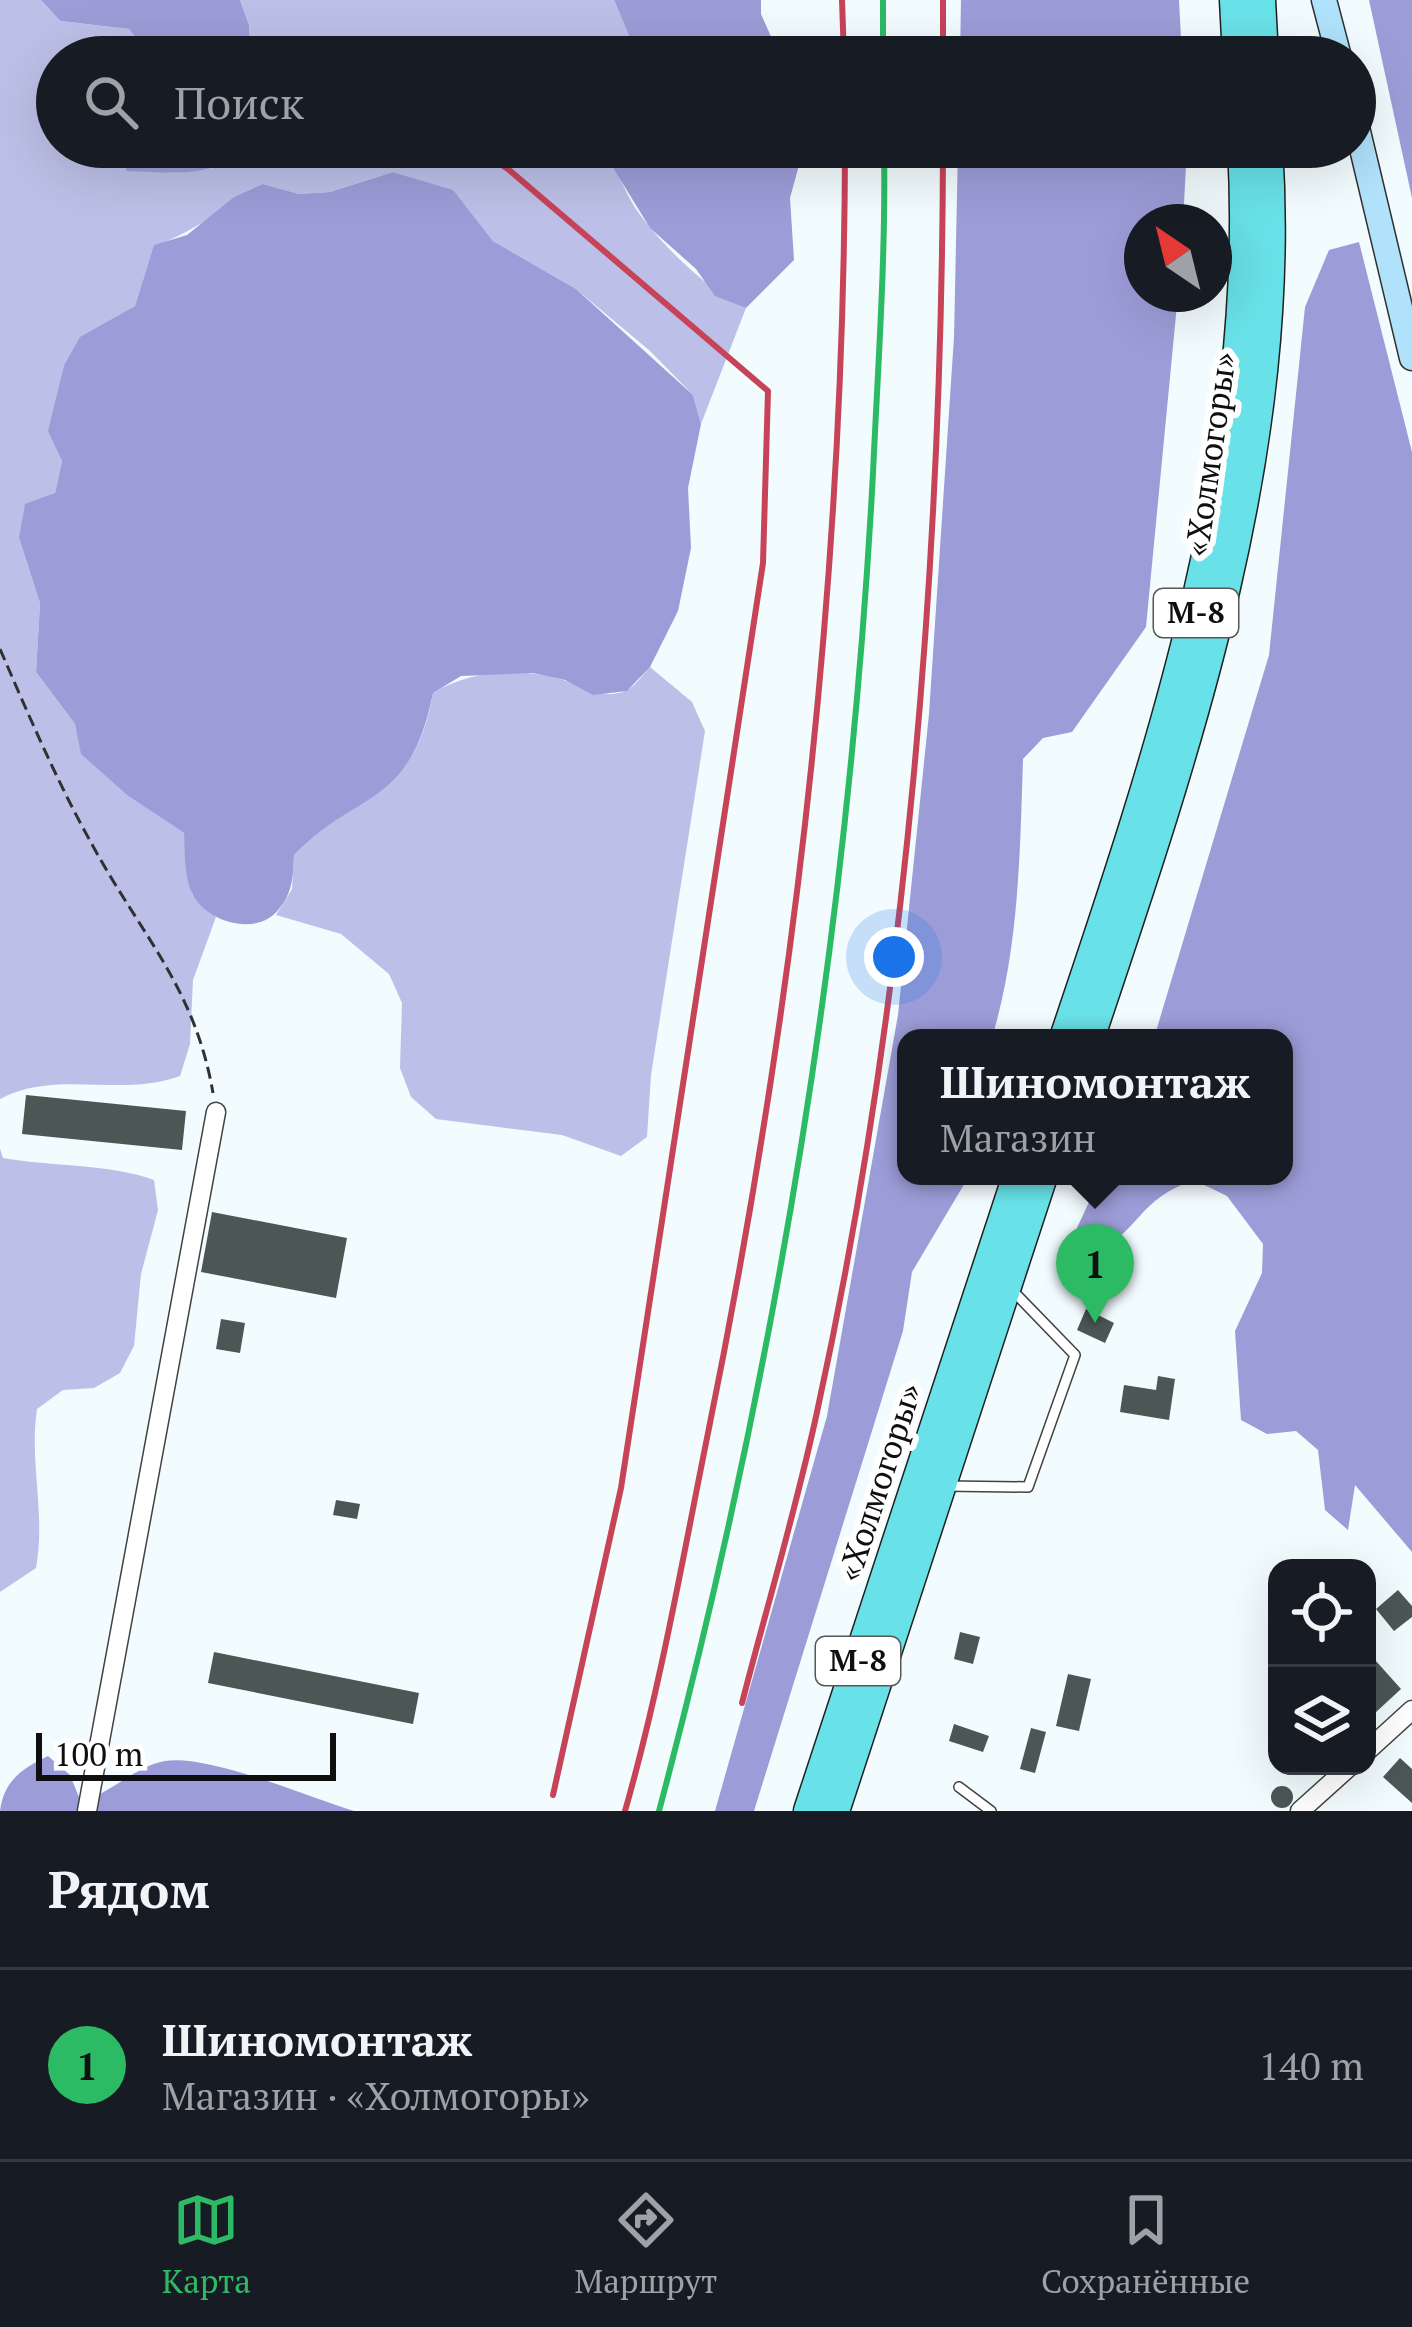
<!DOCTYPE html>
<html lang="ru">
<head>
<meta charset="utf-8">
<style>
	:root { --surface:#171b24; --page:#20242c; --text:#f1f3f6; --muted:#9ea1a6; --line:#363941; --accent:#2dba64 }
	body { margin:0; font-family:"PT Serif",serif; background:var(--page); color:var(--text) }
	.controls { position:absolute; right:36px; bottom:36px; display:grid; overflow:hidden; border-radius:24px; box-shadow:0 12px 48px #0002 }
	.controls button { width:108px; height:108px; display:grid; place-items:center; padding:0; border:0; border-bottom:3px solid var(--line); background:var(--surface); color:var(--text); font:60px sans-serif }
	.compass { position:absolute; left:1124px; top:204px; width:108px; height:108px; border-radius:50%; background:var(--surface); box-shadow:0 12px 48px #0002; rotate:325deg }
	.scale { position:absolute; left:36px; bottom:30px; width:300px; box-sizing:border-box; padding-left:12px; border:6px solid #0f0f0f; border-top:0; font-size:33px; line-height:42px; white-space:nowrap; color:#0f0f0f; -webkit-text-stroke:9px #fff; paint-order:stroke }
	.you { position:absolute; left:894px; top:957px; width:42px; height:42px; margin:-30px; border:9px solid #fff; border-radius:50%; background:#1a73e8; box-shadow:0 0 0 18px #1a73e833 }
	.badge { display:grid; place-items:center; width:78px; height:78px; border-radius:50%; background:var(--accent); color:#111; font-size:39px; font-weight:700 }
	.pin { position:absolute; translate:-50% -99px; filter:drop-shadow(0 3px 6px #0008) }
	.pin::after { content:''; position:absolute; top:63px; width:42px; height:36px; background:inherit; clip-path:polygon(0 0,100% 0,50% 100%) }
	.popup { position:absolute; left:897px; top:1029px; width:396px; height:156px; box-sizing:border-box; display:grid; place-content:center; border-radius:24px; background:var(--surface); filter:drop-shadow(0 3px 9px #0005); font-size:39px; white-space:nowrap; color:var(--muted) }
	.popup b { font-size:45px; color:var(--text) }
	.popup::after { content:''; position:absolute; left:50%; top:100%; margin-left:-24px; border:24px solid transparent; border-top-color:var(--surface) }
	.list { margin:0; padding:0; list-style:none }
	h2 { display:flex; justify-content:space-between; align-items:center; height:156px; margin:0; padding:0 48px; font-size:51px }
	h2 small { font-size:39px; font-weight:400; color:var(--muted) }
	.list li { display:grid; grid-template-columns:78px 1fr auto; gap:36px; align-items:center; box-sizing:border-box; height:192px; padding:0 48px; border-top:3px solid var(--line) }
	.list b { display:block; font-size:45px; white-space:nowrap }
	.list p { margin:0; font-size:39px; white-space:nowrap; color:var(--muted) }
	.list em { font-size:39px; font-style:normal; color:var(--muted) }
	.icon { flex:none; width:66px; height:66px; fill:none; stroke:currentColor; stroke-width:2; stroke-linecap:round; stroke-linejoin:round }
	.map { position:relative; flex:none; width:1412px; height:1811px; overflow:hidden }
	.search { position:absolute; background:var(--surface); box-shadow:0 12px 48px #0002; left:36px; right:36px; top:36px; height:132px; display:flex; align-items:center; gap:30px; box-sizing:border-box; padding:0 42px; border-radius:66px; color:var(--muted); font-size:45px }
	.sheet { height:348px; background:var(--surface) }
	nav { display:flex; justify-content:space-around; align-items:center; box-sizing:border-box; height:168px; border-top:3px solid var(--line); background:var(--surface); font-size:33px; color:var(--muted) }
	nav a { display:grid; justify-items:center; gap:6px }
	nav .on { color:var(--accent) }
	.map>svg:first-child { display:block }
</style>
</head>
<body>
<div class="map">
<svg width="1412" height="1811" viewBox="0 0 1412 1811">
	<rect width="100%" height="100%" fill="#f2fbfe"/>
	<!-- green -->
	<path fill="#bcc0e8" d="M 0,0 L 41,0 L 60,21 L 129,29 L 151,57 L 57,57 L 57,147 L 128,147 L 126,170 C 170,172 216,180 249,147 L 602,147 C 616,166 622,186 634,206 C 656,240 711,294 746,308 L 701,424 L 693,395 L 650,351 L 576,289 L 493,241 L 452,190 L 393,172 L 330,192 L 299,194 L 263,184 C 226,205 194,233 154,246 L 135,306 L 80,338 L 64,365 L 49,431 L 62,461 L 55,493 L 19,538 L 40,603 L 36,672 L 75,724 L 82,754 L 128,796 L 184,833 L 192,894 L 216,917 L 193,980 L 190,1044 L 180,1076 C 121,1098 56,1069 0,1099 Z
		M 240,0 L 614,0 L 638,57 L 406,57 L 376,43 L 358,57 L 251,57 L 249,25 Z
		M 650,667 L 692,702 L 705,731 L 651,1075 L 647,1137 L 621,1156 L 562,1135 L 436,1119 L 411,1097 L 400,1068 L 402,1003 L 389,974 L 341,934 L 276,915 L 292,889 L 294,855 C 357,791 414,802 433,693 C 470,671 518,667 560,679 C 584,686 596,699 623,692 C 633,689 642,676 650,667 Z
		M 0,1149 L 3,1158 C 53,1167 107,1163 154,1180 L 158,1210 L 141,1274 L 134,1346 L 120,1373 L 94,1388 L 63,1390 L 37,1409 C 29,1463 46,1514 36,1568 L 0,1592 Z"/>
	<!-- forest -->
	<path fill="#9c9dd8" d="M 41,0 L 240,0 L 249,25 L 251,57 L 151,57 L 129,29 L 60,21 Z
		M 614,0 L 761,0 L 761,14 L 780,57 L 638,57 Z
		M 961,0 L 1179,0 L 1182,57 L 960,57 Z
		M 1369,0 L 1412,0 L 1412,198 Z
		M 128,147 L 249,147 L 249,148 C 210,180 174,172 126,171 Z
		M 804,147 L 790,198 L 794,260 L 746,308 L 715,296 L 696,269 L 650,228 L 601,148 Z
		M 958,147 L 1187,147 L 1183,222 L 1142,222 L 1142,294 L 1178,294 L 1146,627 L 1072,732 L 1043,738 L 1023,759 C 1020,854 1019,947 992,1038 L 906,1038 L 906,1176 L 969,1176 L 912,1272 L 903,1331 L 754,1811 L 715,1811 L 827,1416 L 898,1015 L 929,714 L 954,337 Z
		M 393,172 L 453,190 L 493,241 L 576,289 L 693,395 L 701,424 L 688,488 L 691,548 L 678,611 L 650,667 L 627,691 L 593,695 L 565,680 L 533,673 L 461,676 L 433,693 C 410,808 360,788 294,855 C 293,876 293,892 279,909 C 257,938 204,922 191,891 C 184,873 185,852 184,833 L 128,796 L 81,754 L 75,724 L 36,672 L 40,603 L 19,538 L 25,504 L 55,493 L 62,461 L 48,431 L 64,365 L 80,337 L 135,306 L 154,245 L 187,235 L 234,197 L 263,184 L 299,194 L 330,192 Z
		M 1359,242 L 1412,452 L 1412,1552 L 1355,1485 L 1348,1530 L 1325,1510 L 1318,1450 L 1296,1431 L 1267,1434 L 1241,1420 L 1235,1331 L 1262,1273 L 1263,1244 L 1227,1196 L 1194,1180 C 1138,1200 1143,1226 1099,1251 L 1070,1243 L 1101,1176 L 1284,1176 L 1284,1038 L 1154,1038 L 1269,655 L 1305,307 L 1329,250 Z
		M 48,1756 L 70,1775 L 81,1802 C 111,1793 136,1766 165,1761 C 209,1754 308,1797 354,1811 L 0,1811 C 4,1781 21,1769 48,1756 Z"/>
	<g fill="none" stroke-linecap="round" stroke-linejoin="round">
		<!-- stream -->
		<path stroke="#c74358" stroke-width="6" d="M 842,0 L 844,57
			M 943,57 L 943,0
			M 474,147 L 508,169 L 768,391 L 763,563 L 621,1488 L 553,1795
			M 742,1703 C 767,1606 796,1510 817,1412 C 906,1006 942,562 943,147
			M 625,1811 C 660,1689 682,1562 707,1438 C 794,1012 844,582 845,147"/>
	</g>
	<!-- building -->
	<path fill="#4c5755" d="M 26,1095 L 186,1111 L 182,1150 L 22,1134 Z
		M 212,1212 L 347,1238 L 336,1298 L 201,1272 Z
		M 1086,1309 L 1114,1323 L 1105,1343 L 1077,1330 Z
		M 221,1319 L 245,1323 L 240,1353 L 216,1349 Z
		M 1158,1376 L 1175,1379 L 1169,1420 L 1120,1412 L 1124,1385 L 1156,1390 Z
		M 336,1500 L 360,1504 L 357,1519 L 333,1515 Z
		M 1398,1590 L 1412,1606 L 1412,1617 L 1394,1631 L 1376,1609 Z
		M 960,1632 L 980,1637 L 973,1664 L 954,1659 Z
		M 1367,1651 L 1401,1689 L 1375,1713 L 1367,1704 Z
		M 214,1652 L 419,1693 L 413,1724 L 208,1683 Z
		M 1068,1674 L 1091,1679 L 1079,1731 L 1056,1726 Z
		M 954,1724 L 989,1736 L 983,1752 L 949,1741 Z
		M 1031,1728 L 1046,1732 L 1035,1773 L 1020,1769 Z
		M 1400,1758 L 1412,1769 L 1412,1803 L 1383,1777 Z
		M1271 1797a11 11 0 1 1 22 0a11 11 0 1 1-22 0Z"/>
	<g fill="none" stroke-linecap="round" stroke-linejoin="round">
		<!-- service casing -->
		<g stroke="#424242" stroke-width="12">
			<path id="service" d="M 946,1486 L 1028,1487 L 1075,1355 L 1012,1290
				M 959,1787 L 991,1811"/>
		</g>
		<!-- minor casing -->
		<g stroke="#424242" stroke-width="21">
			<path id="minor" d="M 1367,1751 L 1412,1710
				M 87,1811 L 216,1112
				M 1300,1811 L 1350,1766"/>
		</g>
		<!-- secondary casing -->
		<g stroke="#313131" stroke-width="27">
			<path id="secondary" d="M 1324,0 L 1339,57
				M 1355,119 L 1412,358"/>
		</g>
		<!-- trunk casing -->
		<g stroke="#202020" stroke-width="33">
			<path id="trunk" d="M 1235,0 L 1238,57
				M 1260,0 L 1263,57
				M 1065,1038 C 1162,751 1261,455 1243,147
				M 1089,1038 C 1185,752 1288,454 1267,147
				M 809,1811 L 1018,1176
				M 834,1811 L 1042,1176"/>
		</g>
		<!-- path -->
		<path stroke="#313131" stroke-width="3" stroke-dasharray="12 6" stroke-linecap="butt" d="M 0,649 C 29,716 58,784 94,848 C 143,937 195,989 213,1093"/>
		<!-- service -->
		<use href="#service" stroke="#fff" stroke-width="9"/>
		<!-- minor -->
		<use href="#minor" stroke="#fff" stroke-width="18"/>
		<!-- secondary -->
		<use href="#secondary" stroke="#b0e2fb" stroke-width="24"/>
		<!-- trunk -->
		<use href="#trunk" stroke="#68e2e8" stroke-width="30"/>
		<!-- rail -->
		<path stroke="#2dba64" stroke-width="6" d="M 883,0 L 883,57
			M 659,1811 C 776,1372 849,926 873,473 C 878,364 886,256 884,147"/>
	</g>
	<g text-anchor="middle" stroke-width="12" stroke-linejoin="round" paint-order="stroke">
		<!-- shield labels -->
		<g fill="#fff" stroke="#575757" stroke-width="3">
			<rect x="1154" y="589" width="84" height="48" rx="9"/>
			<rect x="816" y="1637" width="84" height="48" rx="9"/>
		</g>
		<g font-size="30" font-weight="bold" fill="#0f0f0f">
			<text x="1196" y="623">М-8</text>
			<text x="858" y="1671">М-8</text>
		</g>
		<!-- street labels -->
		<g font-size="33" fill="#0f0f0f" stroke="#fff">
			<text transform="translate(1210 454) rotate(-82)" y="12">«Холмогоры»</text>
			<text transform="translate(879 1482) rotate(-72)" y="12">«Холмогоры»</text>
		</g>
	</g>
</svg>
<div class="controls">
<button><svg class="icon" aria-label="locate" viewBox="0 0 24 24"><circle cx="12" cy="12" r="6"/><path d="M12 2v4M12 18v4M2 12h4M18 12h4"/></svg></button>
<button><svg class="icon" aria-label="layers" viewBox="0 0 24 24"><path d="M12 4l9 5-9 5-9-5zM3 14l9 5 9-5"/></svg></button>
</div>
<svg class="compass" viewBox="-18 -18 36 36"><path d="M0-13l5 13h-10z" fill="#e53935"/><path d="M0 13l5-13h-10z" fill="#9ea1a6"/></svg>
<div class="scale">100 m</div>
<div class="you"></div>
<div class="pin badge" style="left:1095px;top:1323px">1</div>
<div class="popup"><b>Шиномонтаж</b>Магазин</div>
<div class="search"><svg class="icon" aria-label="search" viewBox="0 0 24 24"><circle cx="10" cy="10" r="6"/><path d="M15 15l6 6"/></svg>Поиск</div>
</div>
<section class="sheet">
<h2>Рядом<small></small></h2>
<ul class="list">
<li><span class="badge">1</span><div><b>Шиномонтаж</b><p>Магазин · «Холмогоры»</p></div><em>140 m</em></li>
</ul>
</section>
<nav>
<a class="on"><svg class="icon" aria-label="map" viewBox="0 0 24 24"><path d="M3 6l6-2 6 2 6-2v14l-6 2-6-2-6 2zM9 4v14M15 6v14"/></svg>Карта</a>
<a><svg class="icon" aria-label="directions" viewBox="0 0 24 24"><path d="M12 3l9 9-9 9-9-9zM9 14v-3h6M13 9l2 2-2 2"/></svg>Маршрут</a>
<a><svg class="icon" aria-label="saved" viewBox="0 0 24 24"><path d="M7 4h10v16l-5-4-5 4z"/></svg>Сохранённые</a>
</nav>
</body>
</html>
